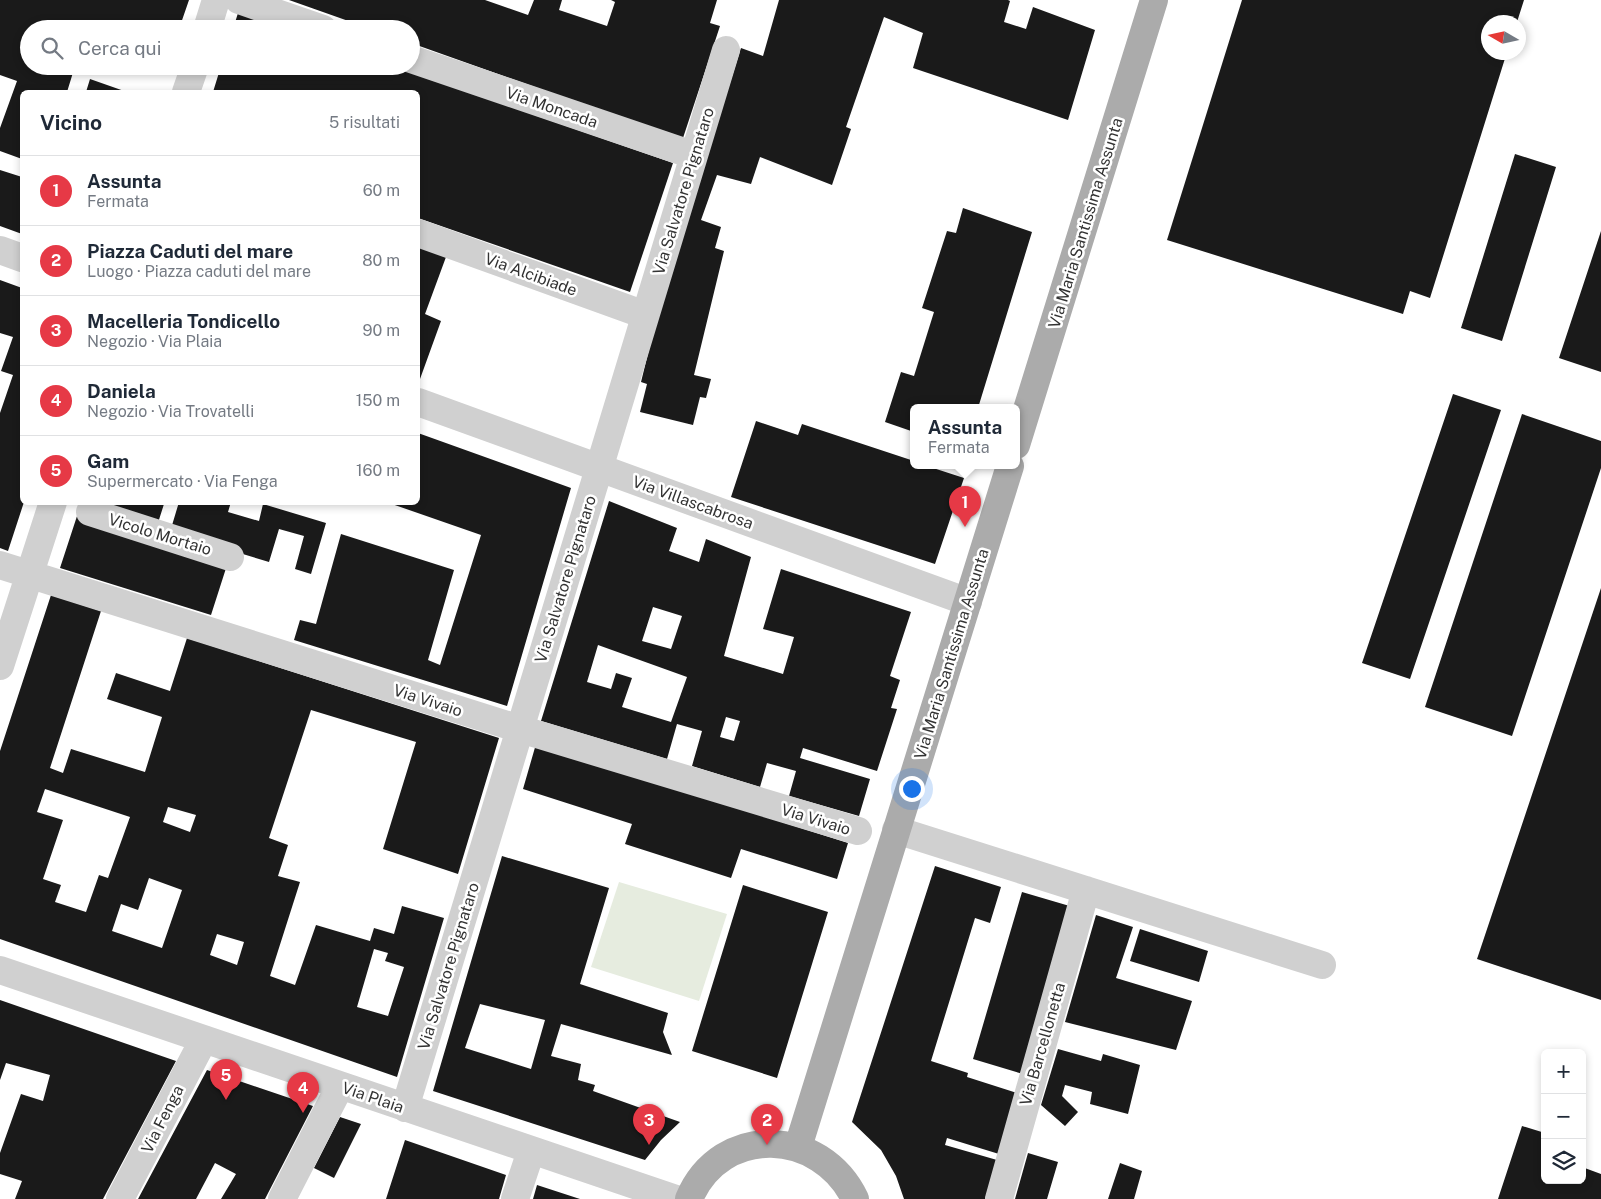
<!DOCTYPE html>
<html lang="it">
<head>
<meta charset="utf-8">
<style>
	:root { --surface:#fff; --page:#f2f2f3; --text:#1f2937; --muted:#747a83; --line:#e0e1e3; --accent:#e63946 }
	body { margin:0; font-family:"Public Sans",sans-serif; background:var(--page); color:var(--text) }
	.controls { position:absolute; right:15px; bottom:15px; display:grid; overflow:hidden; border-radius:8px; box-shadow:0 2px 8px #0003 }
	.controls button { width:45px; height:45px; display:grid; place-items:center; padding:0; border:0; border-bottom:1px solid var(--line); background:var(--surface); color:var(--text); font:25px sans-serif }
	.compass { position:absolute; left:1481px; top:15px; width:45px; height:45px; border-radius:50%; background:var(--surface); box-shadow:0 2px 8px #0003; rotate:279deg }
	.you { position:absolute; left:911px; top:788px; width:18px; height:18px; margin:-12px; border:4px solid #fff; border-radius:50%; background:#1a73e8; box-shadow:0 0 0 8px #1a73e833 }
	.badge { display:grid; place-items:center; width:32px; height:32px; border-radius:50%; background:var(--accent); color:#fff; font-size:16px; font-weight:700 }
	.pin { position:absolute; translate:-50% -41px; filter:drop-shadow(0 1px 2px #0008) }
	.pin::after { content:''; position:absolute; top:26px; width:18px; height:15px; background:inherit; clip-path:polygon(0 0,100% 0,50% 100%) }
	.popup { position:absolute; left:910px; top:404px; width:110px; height:65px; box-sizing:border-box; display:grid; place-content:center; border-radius:8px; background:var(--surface); filter:drop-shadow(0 1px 4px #0005); font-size:16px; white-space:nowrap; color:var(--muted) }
	.popup b { font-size:19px; color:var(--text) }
	.popup::after { content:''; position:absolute; left:50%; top:100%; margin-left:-10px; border:10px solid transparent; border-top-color:var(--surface) }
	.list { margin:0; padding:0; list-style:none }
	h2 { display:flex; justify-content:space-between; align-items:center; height:65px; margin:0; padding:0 20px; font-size:21px }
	h2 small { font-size:16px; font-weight:400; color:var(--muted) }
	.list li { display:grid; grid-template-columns:32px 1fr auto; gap:15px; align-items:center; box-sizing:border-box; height:70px; padding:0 20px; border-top:1px solid var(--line) }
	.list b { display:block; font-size:19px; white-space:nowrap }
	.list p { margin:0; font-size:16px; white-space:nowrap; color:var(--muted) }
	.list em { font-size:16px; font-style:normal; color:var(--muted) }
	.icon { flex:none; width:28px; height:28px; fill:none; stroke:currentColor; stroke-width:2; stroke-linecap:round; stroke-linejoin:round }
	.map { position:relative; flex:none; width:1601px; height:1199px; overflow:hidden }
	.search { position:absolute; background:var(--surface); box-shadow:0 2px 8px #0003; left:20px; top:20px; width:400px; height:55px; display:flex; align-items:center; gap:12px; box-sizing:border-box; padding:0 18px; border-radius:28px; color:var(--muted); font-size:19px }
	.panel { position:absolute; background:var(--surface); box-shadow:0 2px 8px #0003; left:20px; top:90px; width:400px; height:415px; border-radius:8px }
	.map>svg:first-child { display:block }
</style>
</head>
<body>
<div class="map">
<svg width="1601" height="1199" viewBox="0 0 1601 1199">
	<rect width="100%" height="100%" fill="#fff"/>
	<!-- pitch -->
	<path fill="#e6ecdf" d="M 619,882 L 727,914 L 699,1001 L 591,967 Z"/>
	<!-- building -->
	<path fill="#1a1a1a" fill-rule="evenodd" d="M 0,0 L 189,0 L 179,29 L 29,29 L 29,66 L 75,66 L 67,92 L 22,92 L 22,159 L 0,151 L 0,128 L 17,81 L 0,75 Z
		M 289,0 L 485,0 L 528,15 L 534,0 L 562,0 L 559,10 L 607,26 L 615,2 L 611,0 L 717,0 L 710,23 L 720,26 L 683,138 L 605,112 L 411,43 L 411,29 L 371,29 Z
		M 779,0 L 1008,0 L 1010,1 L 1004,22 L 1026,29 L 1033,7 L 1095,30 L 1068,120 L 913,68 L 923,33 L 884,17 L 846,127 L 851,129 L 832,185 L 760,157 L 751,184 L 717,175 L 701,220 L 721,227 L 715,248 L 724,251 L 694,375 L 711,379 L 706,398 L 700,397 L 693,425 L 640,412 L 647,384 L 641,382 L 661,301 L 741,48 L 763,56 Z
		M 1242,0 L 1524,0 L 1517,22 L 1488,22 L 1488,52 L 1507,52 L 1430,298 L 1410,291 L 1403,314 L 1167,240 Z
		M 238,13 L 283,29 L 233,29 Z
		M 221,66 L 393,66 L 673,163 L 630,292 L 418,218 L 418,92 L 213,92 Z
		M 90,79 L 127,92 L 86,92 Z
		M 1515,154 L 1556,167 L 1502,341 L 1461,328 Z
		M 0,170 L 22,177 L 22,234 L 0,226 Z
		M 963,208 L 1032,232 L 978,408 L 914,408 L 914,432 L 885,422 L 901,372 L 914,376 L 934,312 L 922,308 L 947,231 L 956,233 Z
		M 1601,231 L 1601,372 L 1559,358 Z
		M 418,246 L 446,257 L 425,314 L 441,321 L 420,379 L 418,378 Z
		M 0,280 L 22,288 L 24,502 L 8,551 L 0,548 L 0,413 L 13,375 L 1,371 L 13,337 L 0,333 Z
		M 1453,394 L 1501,410 L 1410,679 L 1362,663 Z
		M 1522,414 L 1601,441 L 1601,468 L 1512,736 L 1425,707 Z
		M 756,421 L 798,435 L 802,424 L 914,461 L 914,466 L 927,466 L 964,478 L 935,564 L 731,497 Z
		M 418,433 L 571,488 L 507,706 L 294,640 L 300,620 L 316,624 L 341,534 L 454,570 L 428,660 L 440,665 L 481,535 L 389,503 L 418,502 Z
		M 609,501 L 677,528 L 669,551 L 699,562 L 706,539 L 751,557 L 724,656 L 783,674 L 794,637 L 763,629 L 781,569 L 911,612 L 890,676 L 900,680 L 891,708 L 897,709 L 877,771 L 803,748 L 800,758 L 870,779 L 859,816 L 789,796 L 796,771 L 767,763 L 760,787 L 692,766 L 702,731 L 677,724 L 667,759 L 541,721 ZM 653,607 L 682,616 L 671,649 L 642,641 ZM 598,645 L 687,677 L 671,722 L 622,707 L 632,678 L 616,673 L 611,689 L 587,682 ZM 726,717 L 740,721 L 734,741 L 720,737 Z
		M 84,502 L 160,502 L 164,504 L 157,526 Z
		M 179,502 L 231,502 L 228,512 L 259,521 L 263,504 L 326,523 L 311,574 L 295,569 L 304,536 L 279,529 L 269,562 L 170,532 Z
		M 78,513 L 228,562 L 211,615 L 60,568 Z
		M 1601,588 L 1601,1000 L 1477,959 Z
		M 51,595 L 101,611 L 50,768 L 63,773 L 71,749 L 145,772 L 162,717 L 107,699 L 116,673 L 170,691 L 187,638 L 499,738 L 458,874 L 383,849 L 416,742 L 311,710 L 269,838 L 288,845 L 278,876 L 300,882 L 270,976 L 295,985 L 316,925 L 370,941 L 374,928 L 394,934 L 402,906 L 444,918 L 397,1077 L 0,939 L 0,751 ZM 45,789 L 130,817 L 108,878 L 99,875 L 86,912 L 55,902 L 61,885 L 43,879 L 63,820 L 37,812 ZM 168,807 L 196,815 L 190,832 L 163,822 ZM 149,878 L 182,890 L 162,948 L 112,931 L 121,904 L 138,910 ZM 217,934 L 244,942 L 237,965 L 210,955 ZM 374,949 L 388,953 L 385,961 L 404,967 L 388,1016 L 357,1007 Z
		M 536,744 L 848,843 L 837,879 L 741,849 L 731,878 L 625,844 L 632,824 L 523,789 Z
		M 502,856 L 609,888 L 580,984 L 668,1013 L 663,1032 L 672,1055 L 561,1024 L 551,1056 L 581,1064 L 578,1080 L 595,1085 L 593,1091 L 680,1122 L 661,1140 L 645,1160 L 433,1091 ZM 480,1004 L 545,1020 L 531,1069 L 465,1048 Z
		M 935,866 L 1001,887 L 990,923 L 975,918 L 931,1061 L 968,1073 L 967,1077 L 1017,1093 L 999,1154 L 947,1138 L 945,1145 L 997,1160 L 985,1199 L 904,1199 L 896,1176 L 881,1150 L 852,1122 Z
		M 743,885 L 828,912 L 777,1078 L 692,1051 Z
		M 1022,892 L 1073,907 L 1023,1074 L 973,1059 Z
		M 1096,915 L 1133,927 L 1116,978 L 1192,1001 L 1176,1050 L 1065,1022 Z
		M 1140,929 L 1208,951 L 1199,982 L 1130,961 Z
		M 0,1000 L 176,1061 L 103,1199 L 15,1199 L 22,1181 L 0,1174 L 0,1153 L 21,1094 L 43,1101 L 50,1075 L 6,1063 L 0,1080 Z
		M 1058,1049 L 1101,1061 L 1103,1054 L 1140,1065 L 1128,1114 L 1090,1104 L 1092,1092 L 1065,1085 L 1062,1096 L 1078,1112 L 1065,1126 L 1041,1105 Z
		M 207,1070 L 313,1106 L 265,1199 L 221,1199 L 236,1174 L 215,1163 L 196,1199 L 138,1199 Z
		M 340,1117 L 361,1124 L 334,1178 L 314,1168 Z
		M 1522,1126 L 1545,1133 L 1545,1180 L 1582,1180 L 1582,1167 L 1601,1174 L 1601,1199 L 1498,1199 Z
		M 405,1140 L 506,1175 L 499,1199 L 386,1199 Z
		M 1028,1153 L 1058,1162 L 1047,1199 L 1015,1199 Z
		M 1120,1163 L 1142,1171 L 1134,1199 L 1108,1199 Z
		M 537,1185 L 580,1199 L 533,1199 Z"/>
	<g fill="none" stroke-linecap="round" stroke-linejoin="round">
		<!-- minor -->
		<path stroke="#d0d0d0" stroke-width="28" d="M 239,0 L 323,29
			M 207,29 L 216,0
			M 411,59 L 693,155
			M 186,92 L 195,66
			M 418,233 L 645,315
			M 0,250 L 22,258
			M 418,402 L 968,602
			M 90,512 L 230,557
			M 0,565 L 520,729 L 858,831
			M 0,666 L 53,502
			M 896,830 L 1322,965
			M 0,970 L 676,1199
			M 405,1108 L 726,50
			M 120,1199 L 204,1039
			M 282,1199 L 340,1086
			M 515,1199 L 531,1151
			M 999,1199 L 1086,890"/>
		<!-- major -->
		<path stroke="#ababab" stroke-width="28" d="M 1016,445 L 1154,0
			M 798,1147 L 1010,466
			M 689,1199 C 721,1123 821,1128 855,1199"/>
	</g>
	<g text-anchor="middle" stroke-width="5" stroke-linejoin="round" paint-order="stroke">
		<!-- street labels -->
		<g font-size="16" fill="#333" stroke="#fff">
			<text transform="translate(552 107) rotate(19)" y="6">Via Moncada</text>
			<text transform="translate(683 191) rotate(-73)" y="6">Via Salvatore Pignataro</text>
			<text transform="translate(1085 223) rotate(-73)" y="6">Via Maria Santissima Assunta</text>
			<text transform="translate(531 274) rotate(20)" y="6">Via Alcibiade</text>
			<text transform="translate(693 502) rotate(20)" y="6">Via Villascabrosa</text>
			<text transform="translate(160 534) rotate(17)" y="6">Vicolo Mortaio</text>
			<text transform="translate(565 579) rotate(-73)" y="6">Via Salvatore Pignataro</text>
			<text transform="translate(951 654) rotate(-73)" y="6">Via Maria Santissima Assunta</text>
			<text transform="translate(428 700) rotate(18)" y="6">Via Vivaio</text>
			<text transform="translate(816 819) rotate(17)" y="6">Via Vivaio</text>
			<text transform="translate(448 966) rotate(-73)" y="6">Via Salvatore Pignataro</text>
			<text transform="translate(1042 1044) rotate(-74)" y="6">Via Barcellonetta</text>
			<text transform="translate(373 1097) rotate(19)" y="6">Via Plaia</text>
			<text transform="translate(162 1119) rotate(-63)" y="6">Via Fenga</text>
		</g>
	</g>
</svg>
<div class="controls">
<button>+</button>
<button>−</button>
<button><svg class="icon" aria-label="layers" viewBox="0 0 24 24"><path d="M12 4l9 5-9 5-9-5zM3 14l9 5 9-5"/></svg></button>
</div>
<svg class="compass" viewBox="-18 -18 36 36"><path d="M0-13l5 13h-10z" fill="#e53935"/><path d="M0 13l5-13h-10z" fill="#747a83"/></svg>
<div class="you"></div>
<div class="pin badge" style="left:965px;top:527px">1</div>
<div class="popup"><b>Assunta</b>Fermata</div>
<div class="pin badge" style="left:767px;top:1145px">2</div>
<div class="pin badge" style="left:649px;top:1145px">3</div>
<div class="pin badge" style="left:303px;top:1113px">4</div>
<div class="pin badge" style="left:226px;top:1100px">5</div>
<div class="search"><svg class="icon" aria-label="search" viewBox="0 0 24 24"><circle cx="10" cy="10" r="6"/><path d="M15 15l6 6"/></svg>Cerca qui</div>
<section class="panel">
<h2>Vicino<small>5 risultati</small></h2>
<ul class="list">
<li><span class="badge">1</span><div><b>Assunta</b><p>Fermata</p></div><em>60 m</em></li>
<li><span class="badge">2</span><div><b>Piazza Caduti del mare</b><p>Luogo · Piazza caduti del mare</p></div><em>80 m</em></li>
<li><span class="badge">3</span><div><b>Macelleria Tondicello</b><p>Negozio · Via Plaia</p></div><em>90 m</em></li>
<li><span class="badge">4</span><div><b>Daniela</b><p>Negozio · Via Trovatelli</p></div><em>150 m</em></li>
<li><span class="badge">5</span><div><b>Gam</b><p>Supermercato · Via Fenga</p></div><em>160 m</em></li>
</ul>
</section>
</div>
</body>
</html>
